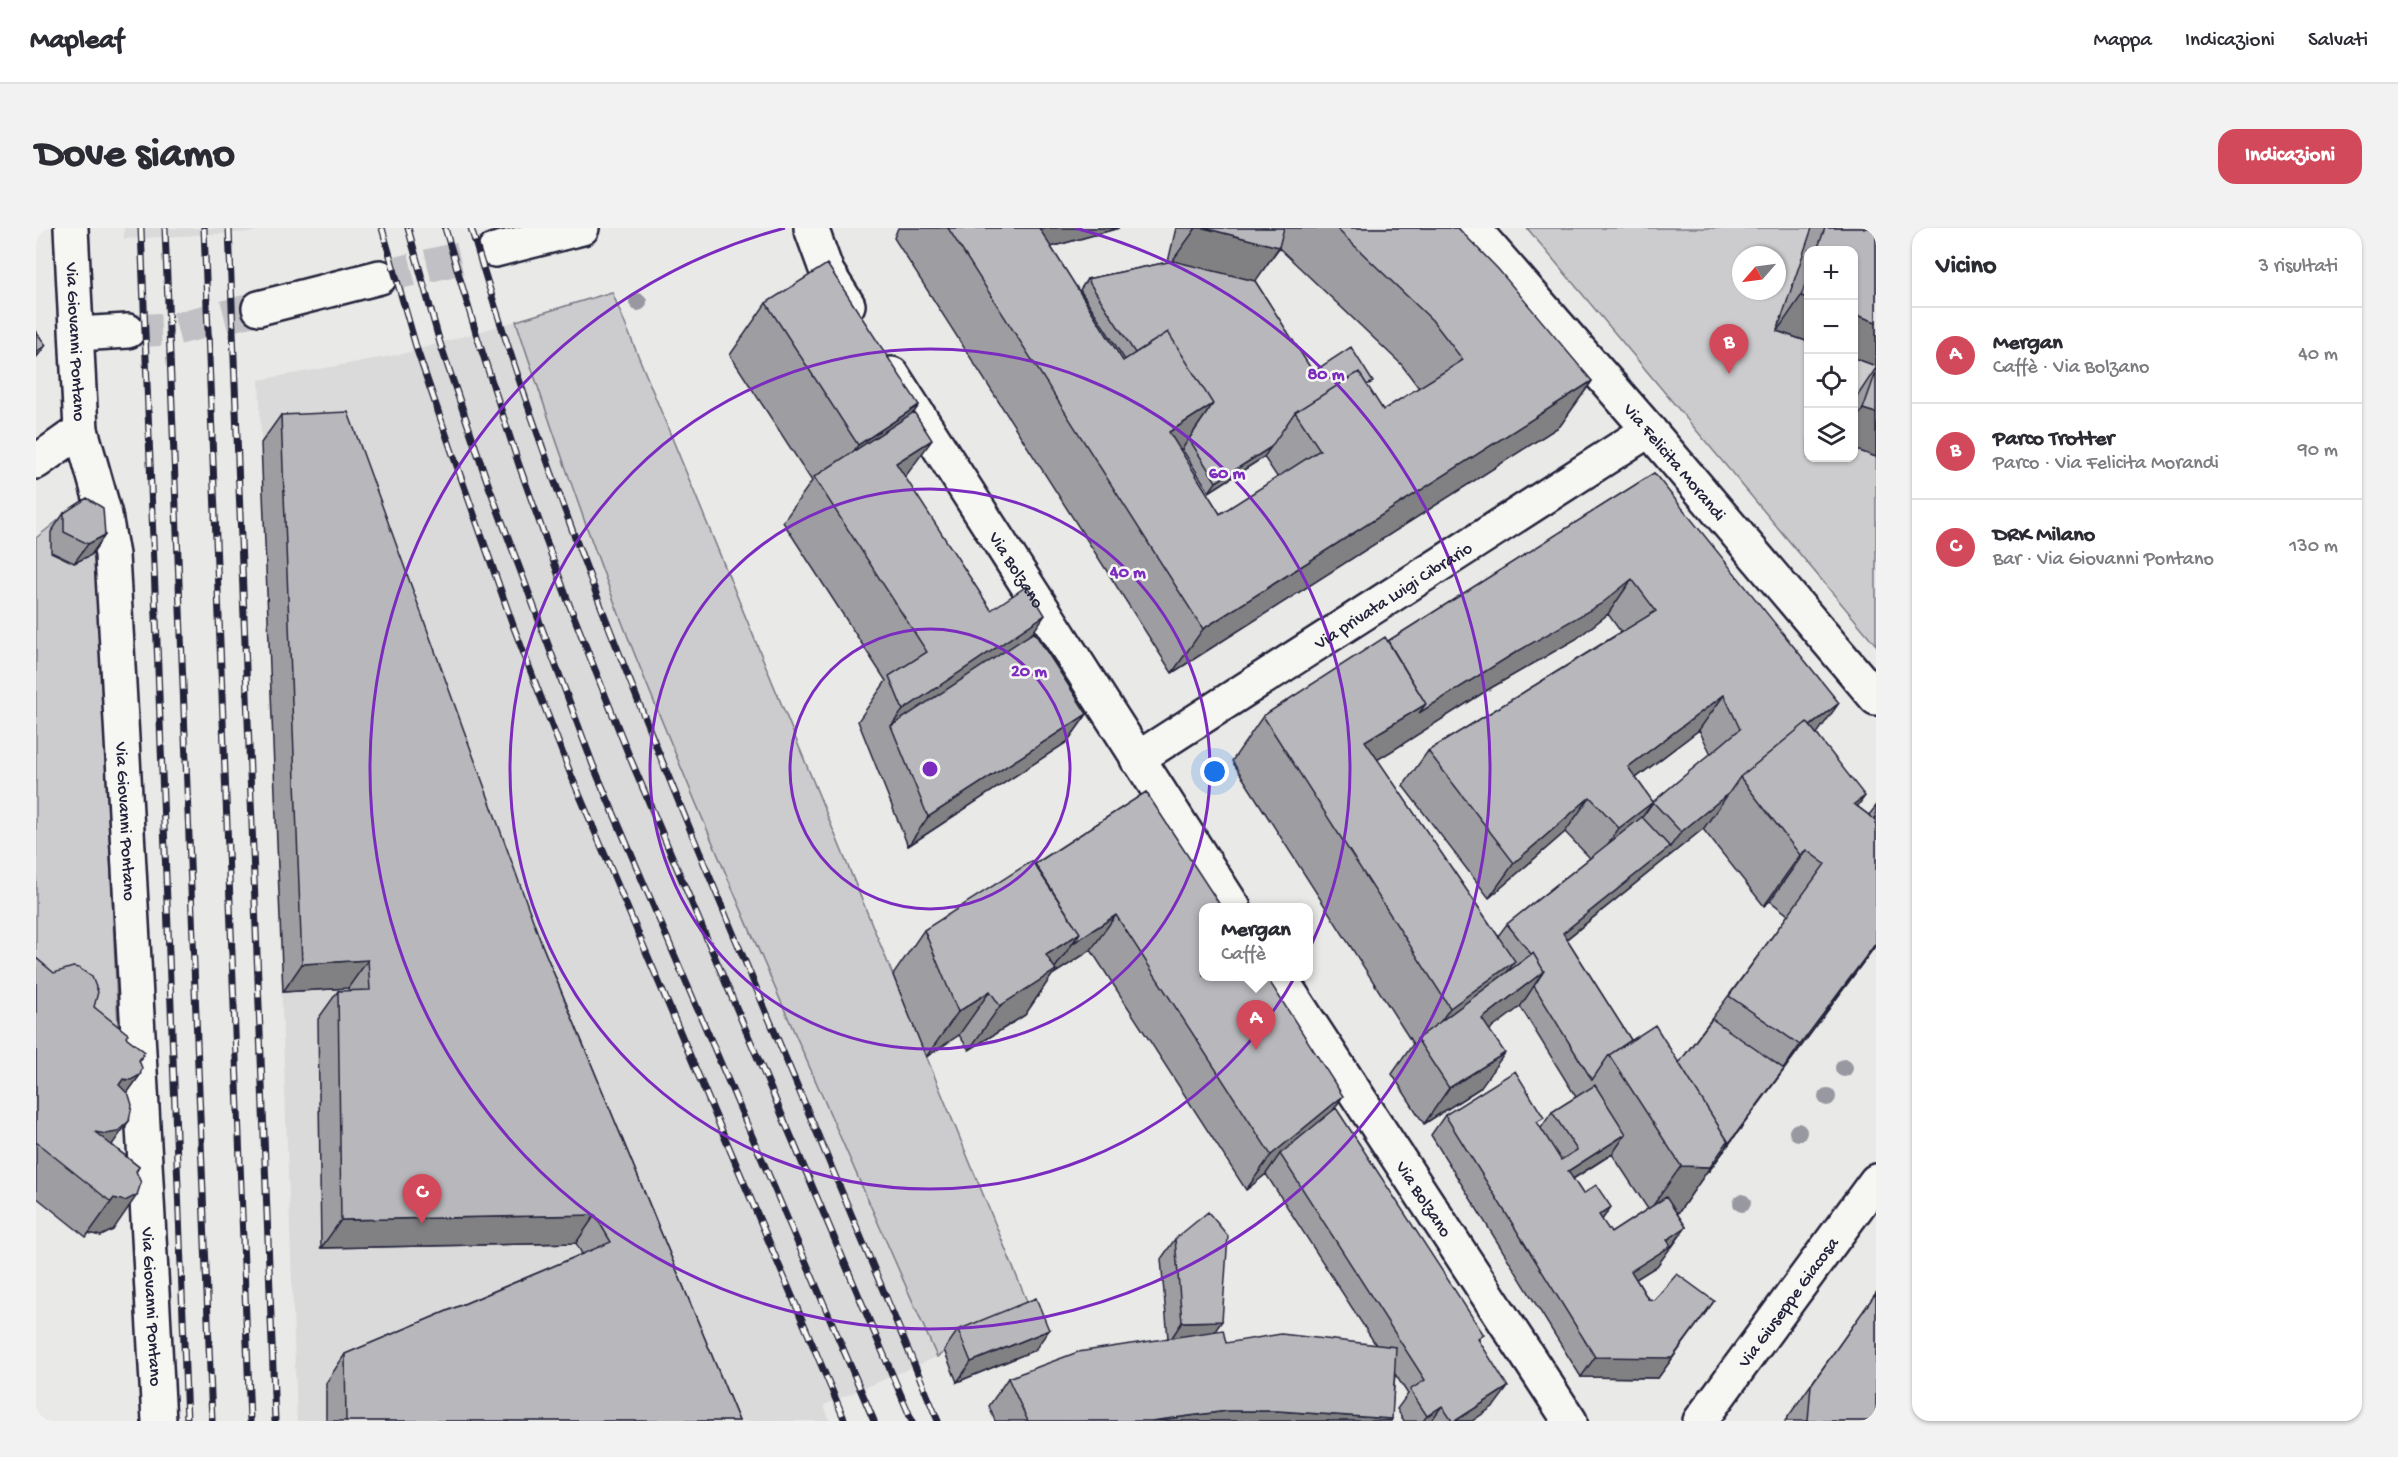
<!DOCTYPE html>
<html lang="it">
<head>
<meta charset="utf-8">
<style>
	:root { --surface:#fff; --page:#f2f2f3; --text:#2b2b33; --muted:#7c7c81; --line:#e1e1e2; --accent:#d1495b }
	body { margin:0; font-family:"Gochi Hand",sans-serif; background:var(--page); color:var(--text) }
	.controls { position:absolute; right:18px; top:18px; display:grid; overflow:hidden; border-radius:12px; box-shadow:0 2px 4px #0004 }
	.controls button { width:54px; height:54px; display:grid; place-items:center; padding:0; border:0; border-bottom:2px solid var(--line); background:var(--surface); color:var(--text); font:30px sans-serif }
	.compass { position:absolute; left:1696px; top:18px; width:54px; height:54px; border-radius:50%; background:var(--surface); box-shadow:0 2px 4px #0004; rotate:242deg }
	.you { position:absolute; left:1179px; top:544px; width:21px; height:21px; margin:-15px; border:4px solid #fff; border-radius:50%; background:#1a73e8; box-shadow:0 0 0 9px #1a73e833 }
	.badge { display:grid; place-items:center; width:39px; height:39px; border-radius:50%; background:var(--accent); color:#fff; font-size:20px; font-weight:700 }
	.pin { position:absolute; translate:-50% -50px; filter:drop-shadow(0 2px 3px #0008) }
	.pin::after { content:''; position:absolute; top:32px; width:21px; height:18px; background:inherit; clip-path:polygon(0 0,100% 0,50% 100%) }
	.popup { position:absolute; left:1163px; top:675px; width:114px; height:78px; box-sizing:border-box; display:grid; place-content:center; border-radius:12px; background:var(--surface); filter:drop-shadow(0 2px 4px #0005); font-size:20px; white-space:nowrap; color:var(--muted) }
	.popup b { font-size:22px; color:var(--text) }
	.popup::after { content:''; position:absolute; left:50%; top:100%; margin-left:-12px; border:12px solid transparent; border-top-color:var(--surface) }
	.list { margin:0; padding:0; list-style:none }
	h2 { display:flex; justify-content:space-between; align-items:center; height:78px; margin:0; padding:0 24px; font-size:26px }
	h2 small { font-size:20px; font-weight:400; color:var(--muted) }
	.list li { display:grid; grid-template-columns:39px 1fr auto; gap:18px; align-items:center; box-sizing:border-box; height:96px; padding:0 24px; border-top:2px solid var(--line) }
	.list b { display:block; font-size:22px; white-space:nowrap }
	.list p { margin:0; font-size:20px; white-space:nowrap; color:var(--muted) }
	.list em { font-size:20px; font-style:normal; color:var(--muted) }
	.icon { flex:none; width:33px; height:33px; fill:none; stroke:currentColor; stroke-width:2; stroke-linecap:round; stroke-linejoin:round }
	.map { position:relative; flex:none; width:1840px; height:1193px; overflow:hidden; border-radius:18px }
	header { display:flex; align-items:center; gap:36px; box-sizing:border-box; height:84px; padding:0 30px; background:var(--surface); border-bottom:2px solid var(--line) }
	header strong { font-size:28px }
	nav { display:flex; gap:33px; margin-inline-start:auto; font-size:21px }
	.intro { display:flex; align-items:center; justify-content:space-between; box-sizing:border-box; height:144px; padding:0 36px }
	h1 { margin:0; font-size:42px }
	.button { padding:15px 27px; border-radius:18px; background:var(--accent); color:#fff; font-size:21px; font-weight:700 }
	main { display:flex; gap:36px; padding:0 36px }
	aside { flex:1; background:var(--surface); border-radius:18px; box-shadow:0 2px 4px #0004 }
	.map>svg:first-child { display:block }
</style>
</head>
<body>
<header>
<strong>Mapleaf</strong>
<nav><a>Mappa</a><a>Indicazioni</a><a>Salvati</a></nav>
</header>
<div class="intro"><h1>Dove siamo</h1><a class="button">Indicazioni</a></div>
<main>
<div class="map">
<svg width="1840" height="1193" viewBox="0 0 1840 1193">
	<rect width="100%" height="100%" fill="#e9e9e7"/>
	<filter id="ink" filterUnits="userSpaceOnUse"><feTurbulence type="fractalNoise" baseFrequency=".0167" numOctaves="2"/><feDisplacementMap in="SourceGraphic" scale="12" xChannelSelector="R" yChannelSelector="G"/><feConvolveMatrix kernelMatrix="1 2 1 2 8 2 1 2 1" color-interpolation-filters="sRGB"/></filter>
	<g filter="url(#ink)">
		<!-- built -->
		<path fill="#dadada" d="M 88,0 L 218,0 L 218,4 L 88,11 Z
			M 480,93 L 535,259 L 599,426 L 723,721 L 901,1129 L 788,1177 L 794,1193 L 261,1193 L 223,152 L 366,126 Z"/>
		<!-- green -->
		<path fill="#ccccce" stroke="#777784" stroke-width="1.5" fill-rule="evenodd" d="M 1491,0 L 1840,0 L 1840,417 ZM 1772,22 L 1818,22 L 1818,230 L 1772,230 ZM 1705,27 L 1741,27 L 1741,63 L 1705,63 Z
			M 576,64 L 995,1083 L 941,1100 L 901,1129 C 799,896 694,663 599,427 C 555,317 517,205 480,93 Z
			M 25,290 L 59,303 L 82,797 L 37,799 L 0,777 L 0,310 Z"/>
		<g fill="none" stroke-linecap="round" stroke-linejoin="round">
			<!-- minor-tunnel -->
			<path stroke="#c1c1c5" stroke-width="33" stroke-dasharray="33 16" stroke-linecap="butt" d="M 344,49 L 459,22
				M 92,103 L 139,101 L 223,80"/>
			<!-- minor casing -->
			<g stroke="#22223b" stroke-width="38">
				<g id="minor">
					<path id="s1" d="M 35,0 L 45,202 L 69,287 L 76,327 L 123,1193"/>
					<path d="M 775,0 L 791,44 L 812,77"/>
					<path id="s2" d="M 1437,0 L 1613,202 L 1840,470"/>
					<path d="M 459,22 L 546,0"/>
					<path d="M 223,80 L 344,49"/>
					<path d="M 41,106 L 92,103"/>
					<path id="s3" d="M 856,146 L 1198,680"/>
					<path d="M 0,234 L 45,202"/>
					<path id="s4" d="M 1101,531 L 1613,202"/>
					<path id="s5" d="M 1243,748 L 1534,1193"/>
					<path id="s6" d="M 1664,1193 L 1840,953"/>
				</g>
			</g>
			<!-- minor -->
			<use href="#minor" stroke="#f6f6f2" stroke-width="33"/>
			<!-- rail casing -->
			<g stroke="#22223b" stroke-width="7">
				<path id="rail" d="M 105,0 L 151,1193
					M 129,0 L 176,1193
					M 168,0 L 214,1193
					M 193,0 L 239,1193
					M 346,0 L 381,122 L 415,221 L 478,400 L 535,547 L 809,1193
					M 372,0 L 404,115 L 451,253 L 557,537 L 838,1193
					M 409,0 L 440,105 L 483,237 L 533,376 L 592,525 L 876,1193
					M 435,0 C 507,243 602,478 700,712 C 767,872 835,1033 902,1193"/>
			</g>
			<!-- rail -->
			<use href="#rail" stroke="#f6f6f2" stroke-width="4.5" stroke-dasharray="14" stroke-linecap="butt"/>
		</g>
		<!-- trees -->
		<g fill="#9898a1">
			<circle cx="602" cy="74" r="9"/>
			<circle cx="1808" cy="840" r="9"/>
			<circle cx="1791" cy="869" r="9"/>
			<circle cx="1762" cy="904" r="9"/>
			<circle cx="1706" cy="975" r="9"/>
		</g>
		<!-- wall -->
		<path fill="#9e9ea2" stroke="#22223b" stroke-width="1.5" fill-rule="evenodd" d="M 862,0 L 1083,0 L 1015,19 L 1087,133 L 1089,132 L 1044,62 L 1051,51 L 1132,34 L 1140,0 L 1422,0 L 1556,153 L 1524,198 L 1136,445 L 858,10 ZM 1243,20 L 1365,136 L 1383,160 L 1347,182 L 1332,160 L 1277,144 L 1219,53 ZM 1146,221 L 1173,264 L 1228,229 L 1242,250 L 1184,286 L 1144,222 Z
			M 1776,0 L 1840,0 L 1840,138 L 1818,130 L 1818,22 L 1773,22 L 1773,114 L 1741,103 Z
			M 730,75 L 883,177 L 878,184 L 869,250 L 955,382 L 998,404 L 1051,486 L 1031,514 L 872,618 L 822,493 L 850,453 L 747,294 L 776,253 L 694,127 Z
			M 1840,140 L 1840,229 L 1818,221 L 1818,173 Z
			M 245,187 L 506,717 L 703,1193 L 290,1193 L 290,1155 L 309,1126 L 546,1026 L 540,1015 L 285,1020 L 282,791 L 302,763 L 313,763 L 312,760 L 247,764 L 225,215 Z
			M 1618,245 L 1781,506 L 1821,578 L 1833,587 L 1840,578 L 1840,717 L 1673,943 L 1672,942 L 1643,984 L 1640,984 L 1650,999 L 1636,1019 L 1633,1021 L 1621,1038 L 1600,1051 L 1612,1071 L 1618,1072 L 1678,1073 L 1622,1150 L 1545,1149 L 1395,907 L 1409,887 L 1503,897 L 1505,900 L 1516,884 L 1540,869 L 1484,778 L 1453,802 L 1444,860 L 1388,896 L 1356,846 L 1377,816 L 1196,533 L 1227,488 L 1352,413 ZM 1572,386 L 1585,404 L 1392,523 L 1367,558 L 1453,670 L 1529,604 L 1554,630 L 1471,696 L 1462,708 L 1341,531 L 1453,461 L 1540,411 ZM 1663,502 L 1675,526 L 1617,574 L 1606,589 L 1617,574 L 1600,550 ZM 1668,600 L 1667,601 L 1728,678 L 1734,673 L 1752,687 L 1643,835 L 1595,812 L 1531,711 ZM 1576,926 L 1612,981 L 1575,1005 L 1547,966 L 1537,951 Z
			M 28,285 L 69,307 L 55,327 L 38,335 L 15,324 L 15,304 Z
			M 1110,564 L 1297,882 L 1444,1113 L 1458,1178 L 1436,1193 L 1368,1193 L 1361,1181 L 1372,1166 L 1359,1146 L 1355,1193 L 959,1193 L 953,1178 L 972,1150 L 1132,1110 L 1125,1031 L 1139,1011 L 1178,1103 L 1190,1115 L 1340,1117 L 1230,946 L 1210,962 L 1055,722 L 1016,747 L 989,787 L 933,822 L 923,807 L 890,829 L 857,747 L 888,702 L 999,636 Z
			M 0,730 L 58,779 L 90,809 L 103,832 L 104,847 L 91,865 L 76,917 L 103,939 L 100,944 L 77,1002 L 65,1008 L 53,1005 L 50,1009 L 0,969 Z
			M 1840,1065 L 1840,1193 L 1749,1193 Z
			M 922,1102 L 999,1122 L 921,1154 L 908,1122 Z"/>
		<!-- shaded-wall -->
		<path fill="#818184" stroke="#22223b" stroke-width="1.5" d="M 987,0 L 1083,0 L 964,33 Z
			M 1160,0 L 1168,0 L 1243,19 L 1212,64 L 1129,43 Z
			M 1765,68 L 1773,70 L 1773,114 L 1741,103 Z
			M 1818,86 L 1840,94 L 1840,138 L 1818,130 Z
			M 10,117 L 0,130 L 0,124 Z
			M 1556,153 L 1524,198 L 1136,445 L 1167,401 Z
			M 1177,176 L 1146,221 L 1102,249 L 1133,204 Z
			M 883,177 L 847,229 L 789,265 L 822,217 Z
			M 1827,181 L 1840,185 L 1840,229 L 1818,221 L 1818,194 Z
			M 896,212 L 864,256 L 860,235 Z
			M 1235,219 L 1228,229 L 1173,264 L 1180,254 Z
			M 69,307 L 55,327 L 38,335 L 52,316 Z
			M 1596,351 L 1572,386 L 1540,411 L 1453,461 L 1359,521 L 1298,558 L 1329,513 L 1390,476 L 1477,426 Z
			M 1009,387 L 978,432 L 855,498 L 867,482 Z
			M 1688,467 L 1663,502 L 1568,574 L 1592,539 Z
			M 1803,475 L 1778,510 L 1707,553 Z
			M 1051,486 L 1031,514 L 872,618 L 892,589 Z
			M 1693,565 L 1668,600 L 1513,725 L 1527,705 L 1634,619 L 1645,604 Z
			M 1829,568 L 1792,619 L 1818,576 Z
			M 1554,569 L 1529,604 L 1453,670 L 1478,635 Z
			M 1617,574 L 1592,609 L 1559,635 L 1583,600 Z
			M 1770,622 L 1734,673 L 1728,678 L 1764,627 Z
			M 1080,687 L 1055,722 L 1016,747 L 989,787 L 933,822 L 964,778 L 1010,727 L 1044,705 L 1016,744 L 1037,715 Z
			M 1840,715 L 1840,717 L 1728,869 L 1764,817 Z
			M 332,732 L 312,760 L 247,764 L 266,736 Z
			M 1479,733 L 1448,778 L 1387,819 L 1414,780 Z
			M 1508,743 L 1484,779 L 1422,826 L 1446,791 Z
			M 954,763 L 923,807 L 890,829 L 922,784 Z
			M 109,824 L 90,852 L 104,847 L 79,882 L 63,886 L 87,851 Z
			M 1469,825 L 1444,860 L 1388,896 L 1413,860 Z
			M 1748,841 L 1728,869 L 1673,943 L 1693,915 Z
			M 1307,868 L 1283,903 L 1244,926 L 1230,946 L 1210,962 L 1235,927 Z
			M 93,893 L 68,928 L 59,904 Z
			M 1590,906 L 1577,925 L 1518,963 L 1532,943 Z
			M 1645,938 L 1674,939 L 1643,984 L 1613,983 Z
			M 103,939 L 81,971 L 101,967 L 77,1002 L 65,1008 L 53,1005 L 50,1009 L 78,970 Z
			M 1575,979 L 1561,999 L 1563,987 Z
			M 559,987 L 540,1015 L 285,1020 L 305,992 Z
			M 1650,999 L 1621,1038 L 1581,1063 L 1595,1043 L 1631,1012 Z
			M 1678,1073 L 1622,1150 L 1545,1149 L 1559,1129 Z
			M 1186,1093 L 1172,1113 L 1133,1114 L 1146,1094 Z
			M 1013,1102 L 999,1122 L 921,1154 L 935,1134 Z
			M 1472,1159 L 1458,1178 L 1436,1193 L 1419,1193 Z
			M 1406,1178 L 1395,1193 L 1387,1193 L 1391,1188 Z
			M 1191,1183 L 1242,1183 L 1356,1191 L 1355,1193 L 1115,1193 Z"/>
		<!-- building -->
		<path fill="#b8b8bc" stroke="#22223b" stroke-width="1.5" d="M 912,0 L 1003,0 L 1087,133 L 1132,104 L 1177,176 L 1133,204 L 1184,286 L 1284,222 L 1259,184 L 1323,144 L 1347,182 L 1427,132 L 1396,92 L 1300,0 L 1422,0 L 1462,41 L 1556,153 L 1167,401 Z
			M 1168,0 L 1248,0 L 1243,19 Z
			M 1789,0 L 1840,0 L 1840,94 L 1818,86 L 1818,22 L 1781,22 Z
			M 1137,33 L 1219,53 L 1277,144 L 1315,119 L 1337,154 L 1331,157 L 1323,144 L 1259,184 L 1235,219 L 1180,254 L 1153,211 L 1177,176 L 1132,104 L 1099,125 L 1051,51 Z
			M 791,36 L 883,177 L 822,217 L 730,75 Z
			M 1773,46 L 1773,70 L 1765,68 Z
			M 0,104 L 10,117 L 0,124 Z
			M 1840,144 L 1840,185 L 1827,181 Z
			M 312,184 L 506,717 L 703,1193 L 310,1193 L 309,1126 L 575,1014 L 559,987 L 305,992 L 302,763 L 334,762 L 332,732 L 266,736 L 245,187 Z
			M 878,184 L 896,212 L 860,235 L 955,382 L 991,358 L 1009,387 L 867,482 L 853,448 L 891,424 L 778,249 Z
			M 1618,245 L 1803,475 L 1774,498 L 1771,494 L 1704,549 L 1693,565 L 1645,604 L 1617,574 L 1704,501 L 1688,467 L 1592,539 L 1617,574 L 1583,600 L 1554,569 L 1478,635 L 1392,523 L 1620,383 L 1596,351 L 1565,376 L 1477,426 L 1383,485 L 1390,476 L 1352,413 Z
			M 51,270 L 67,280 L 69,307 L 52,316 L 28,304 L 28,285 Z
			M 998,404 L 1051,486 L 892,589 L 855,498 Z
			M 1349,409 L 1390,476 L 1329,513 L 1479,733 L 1414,780 L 1227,488 Z
			M 1771,494 L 1829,568 L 1818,576 L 1838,591 L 1840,589 L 1840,715 L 1764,817 L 1693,768 L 1789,636 L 1770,622 L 1764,627 L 1704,549 Z
			M 1110,564 L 1186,680 L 1167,680 L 1167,748 L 1230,748 L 1307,868 L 1235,927 L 1080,687 L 1037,715 L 1044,705 L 999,636 Z
			M 1606,589 L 1634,619 L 1527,705 L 1595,812 L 1573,827 L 1556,852 L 1498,758 L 1508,743 L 1497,725 L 1495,726 L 1471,696 Z
			M 996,633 L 1044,705 L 1010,727 L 1020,742 L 964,778 L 954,763 L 922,784 L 888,702 Z
			M 1497,725 L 1508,743 L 1446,791 L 1469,825 L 1413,860 L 1381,811 Z
			M 0,730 L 18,745 L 37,739 L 43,740 L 56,749 L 62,764 L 58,779 L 92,806 L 90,809 L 109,824 L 103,832 L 106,840 L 104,847 L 95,852 L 87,851 L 83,857 L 93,867 L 96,877 L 93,893 L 81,904 L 70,906 L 59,904 L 103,939 L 100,943 L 105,955 L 101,967 L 89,973 L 78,970 L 75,974 L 0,914 Z
			M 1676,791 L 1748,841 L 1693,915 L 1643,835 Z
			M 1619,797 L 1692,913 L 1674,939 L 1645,938 L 1573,827 Z
			M 1479,843 L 1508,890 L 1501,894 L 1525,932 L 1541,922 L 1516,884 L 1559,857 L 1590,906 L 1532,943 L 1547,966 L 1560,957 L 1575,979 L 1563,987 L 1575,1005 L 1630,969 L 1650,999 L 1631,1012 L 1635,1018 L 1595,1043 L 1612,1071 L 1618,1072 L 1641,1046 L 1678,1073 L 1636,1130 L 1559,1129 L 1409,887 Z
			M 1300,880 L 1448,1107 L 1442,1111 L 1472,1159 L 1419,1193 L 1416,1193 L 1406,1178 L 1391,1188 L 1374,1162 L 1389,1152 L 1244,926 Z
			M 1172,984 L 1192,1008 L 1186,1093 L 1146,1094 L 1139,1011 Z
			M 1840,1065 L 1840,1193 L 1772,1193 L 1775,1157 Z
			M 1000,1070 L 1013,1102 L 935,1134 L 922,1102 Z
			M 1187,1102 L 1190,1115 L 1245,1106 L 1360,1119 L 1356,1191 L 1242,1183 L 1191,1183 L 1115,1193 L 992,1193 L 972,1150 L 1042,1124 Z"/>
	</g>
	<!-- distance rings -->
	<g fill="none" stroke="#7b2cbf" stroke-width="3">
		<circle cx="894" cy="541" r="140"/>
		<circle cx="894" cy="541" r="280"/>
		<circle cx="894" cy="541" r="420"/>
		<path d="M1039 0A560 560 0 1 1 749 0"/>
	</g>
	<g text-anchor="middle" stroke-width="5" stroke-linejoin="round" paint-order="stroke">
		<!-- street labels -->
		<g font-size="18" fill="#22223b" stroke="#f6f6f2">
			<text dy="6" stroke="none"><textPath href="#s1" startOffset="114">Via Giovanni Pontano</textPath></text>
			<text dy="6" stroke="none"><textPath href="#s2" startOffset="309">Via Felicita Morandi</textPath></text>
			<text dy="6" stroke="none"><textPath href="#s3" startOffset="232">Via Bolzano</textPath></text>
			<text dy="6" stroke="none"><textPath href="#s4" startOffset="304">Via privata Luigi Cibrario</textPath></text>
			<text dy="6" stroke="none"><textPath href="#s1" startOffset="598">Via Giovanni Pontano</textPath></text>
			<text dy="6" stroke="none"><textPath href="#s5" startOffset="266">Via Bolzano</textPath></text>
			<text dy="6" stroke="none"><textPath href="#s6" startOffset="148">Via Giuseppe Giacosa</textPath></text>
			<text dy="6" stroke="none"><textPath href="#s1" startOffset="1084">Via Giovanni Pontano</textPath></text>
		</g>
	</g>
	<circle cx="894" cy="541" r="9" fill="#7b2cbf" stroke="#f6f6f2" stroke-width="3"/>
	<g font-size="18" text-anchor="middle" font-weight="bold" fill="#7b2cbf" stroke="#f6f6f2" stroke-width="5" stroke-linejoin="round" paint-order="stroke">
		<text x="1290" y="151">80 m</text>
		<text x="1191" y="250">60 m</text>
		<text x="1092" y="349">40 m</text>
		<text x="993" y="448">20 m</text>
	</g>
</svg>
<div class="controls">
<button>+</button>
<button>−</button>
<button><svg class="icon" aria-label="locate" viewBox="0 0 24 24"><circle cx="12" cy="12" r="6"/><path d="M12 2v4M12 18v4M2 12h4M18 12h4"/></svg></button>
<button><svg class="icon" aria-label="layers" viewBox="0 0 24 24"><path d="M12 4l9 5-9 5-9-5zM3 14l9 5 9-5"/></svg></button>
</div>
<svg class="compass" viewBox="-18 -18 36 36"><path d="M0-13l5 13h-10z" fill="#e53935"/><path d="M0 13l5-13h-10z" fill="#7c7c81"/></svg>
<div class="you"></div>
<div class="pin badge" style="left:1220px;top:822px">A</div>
<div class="popup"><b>Mergan</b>Caffè</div>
<div class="pin badge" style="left:1693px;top:146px">B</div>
<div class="pin badge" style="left:386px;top:996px">C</div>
</div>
<aside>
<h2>Vicino<small>3 risultati</small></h2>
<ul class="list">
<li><span class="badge">A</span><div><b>Mergan</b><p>Caffè · Via Bolzano</p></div><em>40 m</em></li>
<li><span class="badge">B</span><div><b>Parco Trotter</b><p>Parco · Via Felicita Morandi</p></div><em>90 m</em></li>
<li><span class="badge">C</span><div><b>DRK Milano</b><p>Bar · Via Giovanni Pontano</p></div><em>130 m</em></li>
</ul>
</aside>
</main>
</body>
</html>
